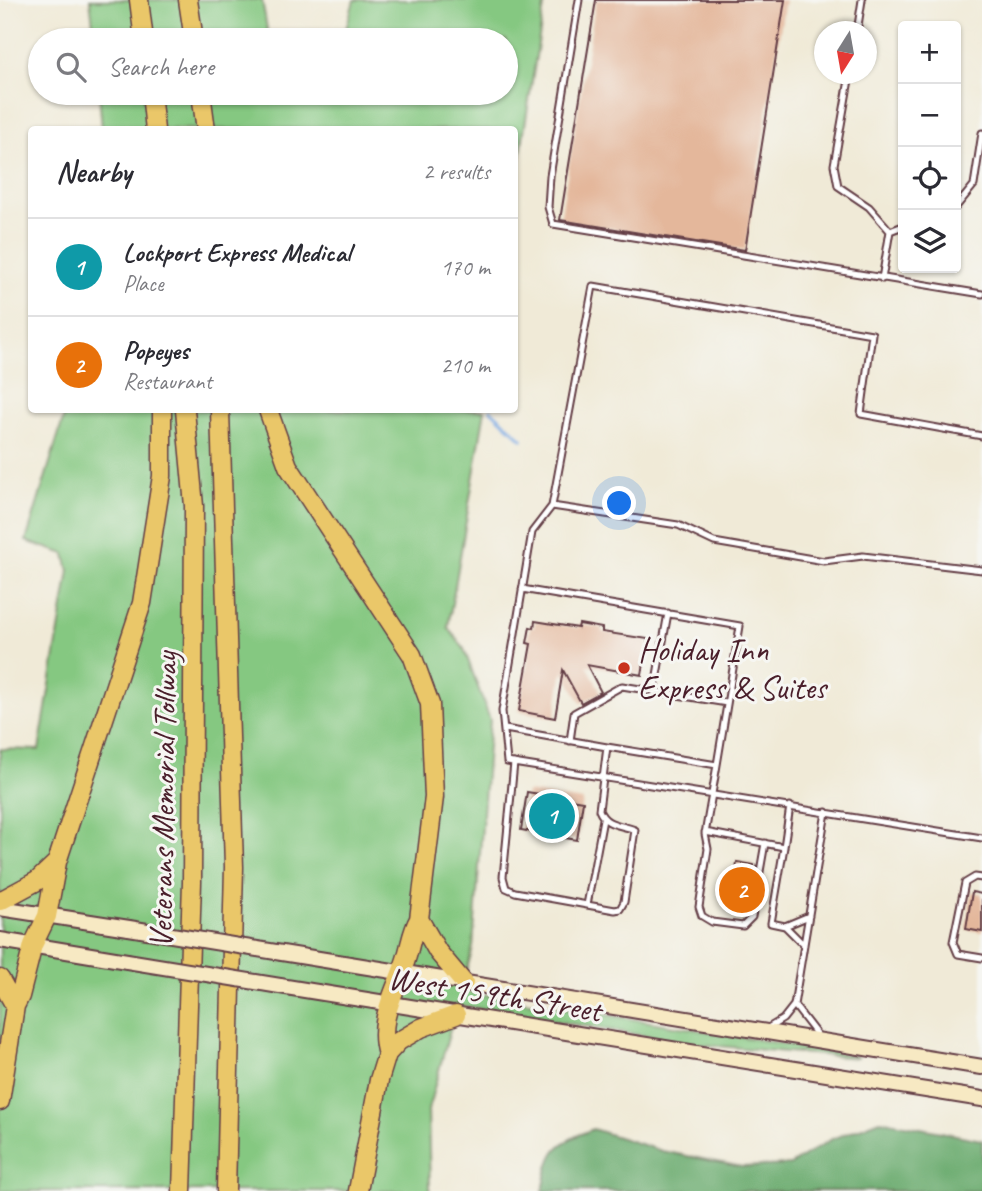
<!DOCTYPE html>
<html lang="en">
<head>
<meta charset="utf-8">
<style>
	:root { --surface:#fff; --page:#f7f7f7; --text:#2b2b33; --muted:#7c7c81; --line:#e1e1e2; --accent:#b45309 }
	body { margin:0; font-family:Caveat,sans-serif; background:var(--page); color:var(--text) }
	.controls { position:absolute; right:21px; top:21px; display:grid; overflow:hidden; border-radius:7px; box-shadow:0 2px 5px #0004 }
	.controls button { width:63px; height:63px; display:grid; place-items:center; padding:0; border:0; border-bottom:2px solid var(--line); background:var(--surface); color:var(--text); font:35px sans-serif }
	.compass { position:absolute; left:814px; top:21px; width:63px; height:63px; border-radius:50%; background:var(--surface); box-shadow:0 2px 5px #0004; rotate:191deg }
	.you { position:absolute; left:620px; top:504px; width:24px; height:24px; margin:-18px; border:5px solid #fff; border-radius:50%; background:#1a73e8; box-shadow:0 0 0 10px #1a73e833 }
	.badge { display:grid; place-items:center; width:46px; height:46px; border-radius:50%; background:var(--accent); color:#fff; font-size:23px; font-weight:700 }
	.pin { position:absolute; translate:-50% -50%; border:4px solid #fff; box-shadow:0 2px 7px #0006 }
	.list { margin:0; padding:0; list-style:none }
	h2 { display:flex; justify-content:space-between; align-items:center; height:91px; margin:0; padding:0 28px; font-size:30px }
	h2 small { font-size:23px; font-weight:400; color:var(--muted) }
	.list li { display:grid; grid-template-columns:46px 1fr auto; gap:21px; align-items:center; box-sizing:border-box; height:98px; padding:0 28px; border-top:2px solid var(--line) }
	.list b { display:block; font-size:26px; white-space:nowrap }
	.list p { margin:0; font-size:23px; white-space:nowrap; color:var(--muted) }
	.list em { font-size:23px; font-style:normal; color:var(--muted) }
	.icon { flex:none; width:38px; height:38px; fill:none; stroke:currentColor; stroke-width:2; stroke-linecap:round; stroke-linejoin:round }
	.map { position:relative; flex:none; width:982px; height:1191px; overflow:hidden }
	.search { position:absolute; background:var(--surface); box-shadow:0 2px 5px #0004; left:28px; top:28px; width:490px; height:77px; display:flex; align-items:center; gap:18px; box-sizing:border-box; padding:0 24px; border-radius:38px; color:var(--muted); font-size:26px }
	.panel { position:absolute; background:var(--surface); box-shadow:0 2px 5px #0004; left:28px; top:126px; width:490px; height:287px; border-radius:7px }
	.map>svg:first-child { display:block }
</style>
</head>
<body>
<div class="map">
<svg width="982" height="1191" viewBox="0 0 982 1191">
	<rect width="100%" height="100%" fill="#f6f6f2"/>
	<filter id="ink" filterUnits="userSpaceOnUse"><feTurbulence type="fractalNoise" baseFrequency=".0143" numOctaves="2"/><feDisplacementMap in="SourceGraphic" scale="14" xChannelSelector="R" yChannelSelector="G"/><feConvolveMatrix kernelMatrix="1 2 1 2 8 2 1 2 1" color-interpolation-filters="sRGB"/></filter>
	<filter id="wash" filterUnits="userSpaceOnUse"><feTurbulence type="fractalNoise" baseFrequency=".00686" numOctaves="4" result="noise"/><feDisplacementMap in="SourceGraphic" scale="28" xChannelSelector="R" yChannelSelector="G"/><feGaussianBlur stdDeviation="1.57" result="paint"/><feColorMatrix in="noise" values="0 0 0 0 0 0 0 0 0 0 0 0 0 0 0 0 0 1.4 0 .05"/><feComposite in="paint" operator="in"/></filter>
	<g filter="url(#wash)">
		<rect width="100%" height="100%" fill="#f0ead7"/>
		<!-- green -->
		<path fill="#85c881" stroke="#687456" stroke-width="2" d="M 90,0 L 262,0 L 269,40 L 95,40 Z
			M 354,0 L 545,0 L 515,188 L 514,130 L 102,129 L 99,93 L 294,93 L 319,106 L 325,93 L 506,93 L 506,40 L 343,40 Z
			M 66,410 L 485,410 L 448,627 L 464,649 L 490,720 L 473,947 L 461,991 L 857,1056 L 857,1058 L 695,1044 L 457,1005 L 428,1110 L 430,1191 L 0,1191 L 0,749 L 39,750 L 69,571 L 65,554 L 26,541 Z"/>
		<!-- forest -->
		<path fill="#6cac6f" stroke="#5b664d" stroke-width="2" d="M 880,1120 L 982,1140 L 982,1191 L 543,1191 C 551,1149 553,1145 593,1129 L 662,1151 L 742,1167 L 790,1165 L 832,1139 Z"/>
		<g fill="none" stroke-linecap="round" stroke-linejoin="round">
			<!-- stream -->
			<path stroke="#78a8e2" stroke-width="3.5" d="M 491,410 L 522,439"/>
		</g>
		<g id="blocks">
			<!-- building -->
			<path fill="#e4b79b" d="M 596,0 L 785,0 L 745,250 L 560,220 Z
				M 535,621 L 578,628 L 579,624 L 602,628 L 602,632 L 648,639 L 642,675 L 587,665 L 601,692 L 581,703 L 563,670 L 555,718 L 519,711 L 531,644 L 527,643 L 530,627 L 534,628 Z
				M 527,792 L 583,801 L 577,840 L 521,830 Z
				M 737,862 L 754,865 L 750,896 L 748,896 L 745,913 L 743,915 L 731,911 Z
				M 972,892 L 982,894 L 982,932 L 966,929 Z"/>
		</g>
	</g>
	<g filter="url(#ink)">
		<use href="#blocks" fill-opacity="0" stroke="#633d45" stroke-width="2"/>
		<g fill="none" stroke-linecap="round" stroke-linejoin="round">
			<!-- service casing -->
			<g stroke="#633d45" stroke-width="9">
				<path id="service" d="M 579,0 L 550,176 L 548,207 L 553,224 L 982,294
					M 857,32 L 862,0
					M 850,74 L 834,165 L 838,186 L 869,207 L 890,231
					M 956,207 L 974,185 L 982,133
					M 882,279 L 890,231 L 903,226
					M 982,436 L 861,414 L 872,334 L 593,286 L 552,506 L 532,532 L 502,711 L 507,762 L 982,838
					M 552,506 L 678,525 L 714,542 L 824,561 L 863,556 L 982,570
					M 522,589 L 740,626 L 717,765 L 607,747
					M 654,692 L 668,613
					M 505,729 L 607,747 L 599,810 C 606,827 621,824 635,830 L 624,902 L 620,909 L 615,910 L 515,892 L 506,888 L 503,877 L 514,763
					M 570,741 L 574,713 L 622,686 L 727,703
					M 717,765 L 705,834 L 708,849 L 699,907 L 702,916 L 712,922 L 743,926 L 752,917 L 765,843
					M 705,832 L 784,847 L 790,806
					M 784,847 L 771,923 L 785,926 L 809,916
					M 982,878 L 975,877 L 965,883 L 953,942 L 958,954 L 982,958
					M 587,905 L 603,819
					M 785,926 L 804,945
					M 794,1005 L 818,1036
					M 768,1028 L 783,1019 L 794,1005 L 826,812"/>
			</g>
			<!-- secondary casing -->
			<g stroke="#633d45" stroke-width="18">
				<path id="secondary" d="M 0,908 L 129,928
					M 0,940 L 127,961
					M 282,953 L 982,1067
					M 280,986 L 982,1099"/>
			</g>
			<!-- motorway casing -->
			<g stroke="#633d45" stroke-width="21">
				<path id="motorway" d="M 139,0 L 144,40
					M 188,0 L 194,40
					M 151,93 L 155,130
					M 201,93 L 206,130
					M 220,410 L 234,867 L 226,1191
					M 268,410 L 288,466 L 412,655 L 430,704 L 434,797 L 419,919 C 412,931 411,943 407,956 C 398,988 376,1019 387,1054
					M 0,901 L 37,881 L 57,862
					M 419,919 L 438,952 L 464,983
					M 0,979 L 15,1006
					M 0,1101 L 15,1006 L 20,996 L 33,945 L 47,916 L 57,862 L 142,603 L 162,476 L 162,410
					M 182,1191 L 192,882 L 194,506 L 185,410
					M 358,1191 L 379,1080 L 387,1054 L 399,1041 L 421,1028 L 456,1015"/>
			</g>
			<!-- service -->
			<use href="#service" stroke="#fff" stroke-width="5"/>
			<!-- secondary -->
			<use href="#secondary" stroke="#f7e9c3" stroke-width="14"/>
			<!-- motorway -->
			<use href="#motorway" stroke="#eac769" stroke-width="18"/>
			<!-- secondary-bridge casing -->
			<g stroke="#633d45" stroke-width="18" stroke-linecap="butt">
				<path id="secondary-bridge" d="M 129,928 L 282,953
					M 127,961 L 280,986"/>
			</g>
			<!-- secondary-bridge -->
			<use href="#secondary-bridge" stroke="#f7e9c3" stroke-width="14"/>
		</g>
	</g>
	<!-- markers -->
	<circle fill="#c8321e" stroke="#f6f6f2" stroke-width="2.5" cx="624" cy="668" r="7"/>
	<g text-anchor="middle" stroke-width="6" stroke-linejoin="round" paint-order="stroke">
		<!-- poi labels -->
		<g font-size="33" fill="#4a1f2b" stroke="#f6f6f2" text-anchor="start">
			<text x="638" y="661">Holiday Inn<tspan x="638" dy="38">Express &amp; Suites</tspan></text>
		</g>
		<!-- street labels -->
		<g font-size="33" fill="#4a1f2b" stroke="#f6f6f2">
			<text transform="translate(162 800) rotate(-89)" y="12">Veterans Memorial Tollway</text>
			<text transform="translate(495 993) rotate(9)" y="12">West 159th Street</text>
		</g>
	</g>
</svg>
<div class="controls">
<button>+</button>
<button>−</button>
<button><svg class="icon" aria-label="locate" viewBox="0 0 24 24"><circle cx="12" cy="12" r="6"/><path d="M12 2v4M12 18v4M2 12h4M18 12h4"/></svg></button>
<button><svg class="icon" aria-label="layers" viewBox="0 0 24 24"><path d="M12 4l9 5-9 5-9-5zM3 14l9 5 9-5"/></svg></button>
</div>
<svg class="compass" viewBox="-18 -18 36 36"><path d="M0-13l5 13h-10z" fill="#e53935"/><path d="M0 13l5-13h-10z" fill="#7c7c81"/></svg>
<div class="you"></div>
<div class="pin badge" style="left:552px;top:816px;background:#0f9aa8">1</div>
<div class="pin badge" style="left:742px;top:890px;background:#e8710a">2</div>
<div class="search"><svg class="icon" aria-label="search" viewBox="0 0 24 24"><circle cx="10" cy="10" r="6"/><path d="M15 15l6 6"/></svg>Search here</div>
<section class="panel">
<h2>Nearby<small>2 results</small></h2>
<ul class="list">
<li><span class="badge" style="background:#0f9aa8">1</span><div><b>Lockport Express Medical</b><p>Place</p></div><em>170 m</em></li>
<li><span class="badge" style="background:#e8710a">2</span><div><b>Popeyes</b><p>Restaurant</p></div><em>210 m</em></li>
</ul>
</section>
</div>
</body>
</html>
